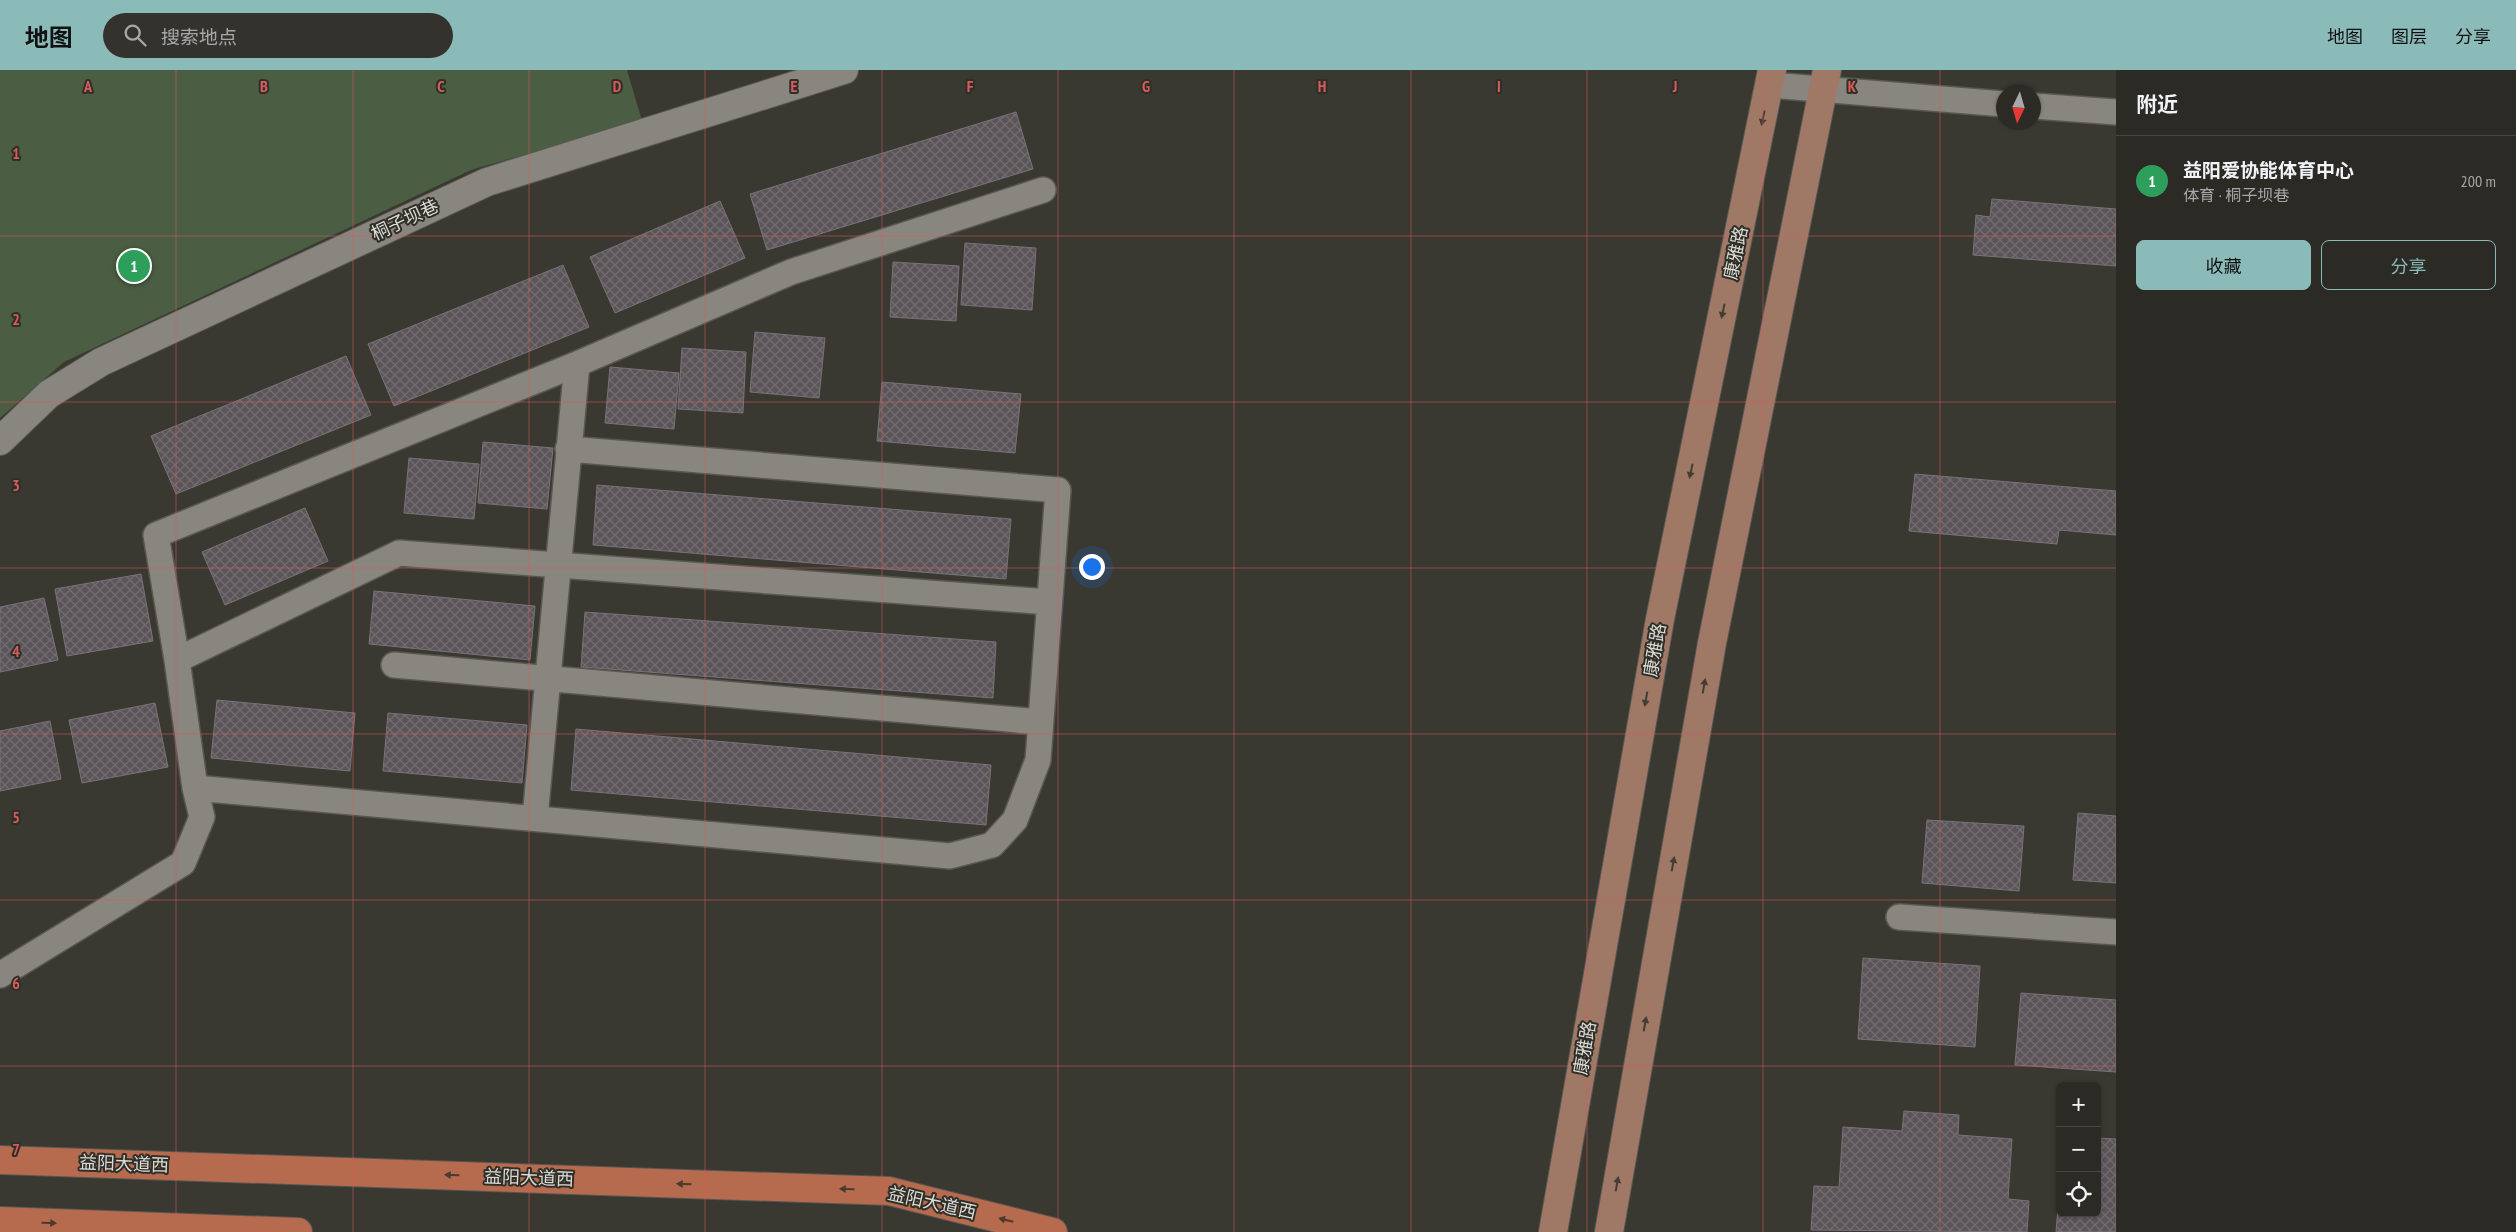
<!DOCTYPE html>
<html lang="zh">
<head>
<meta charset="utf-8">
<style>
	:root { --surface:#2b2a25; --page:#33322d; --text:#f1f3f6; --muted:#a6a7a7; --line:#474642; --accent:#8bbbb9 }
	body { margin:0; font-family:"PT Sans Narrow","Noto Sans SC",sans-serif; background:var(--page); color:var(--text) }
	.controls { position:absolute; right:15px; bottom:15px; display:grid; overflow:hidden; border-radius:8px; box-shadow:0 1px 4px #0004 }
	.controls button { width:45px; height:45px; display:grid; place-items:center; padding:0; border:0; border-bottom:1px solid var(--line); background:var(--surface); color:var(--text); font:25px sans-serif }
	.compass { position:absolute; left:1996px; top:15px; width:45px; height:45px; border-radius:50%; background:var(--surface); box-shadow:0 1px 4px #0004; rotate:185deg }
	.you { position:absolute; left:1091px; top:496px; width:18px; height:18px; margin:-12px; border:4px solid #fff; border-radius:50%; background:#1a73e8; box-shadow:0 0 0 8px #1a73e833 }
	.badge { display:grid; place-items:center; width:32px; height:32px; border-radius:50%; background:var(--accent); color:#fff; font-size:16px; font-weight:700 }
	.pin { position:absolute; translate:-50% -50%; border:2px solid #fff; box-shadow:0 1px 5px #0006 }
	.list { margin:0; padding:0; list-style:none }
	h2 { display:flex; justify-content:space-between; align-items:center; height:65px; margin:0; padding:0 20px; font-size:21px }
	h2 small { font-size:16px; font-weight:400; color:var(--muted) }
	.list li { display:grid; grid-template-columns:32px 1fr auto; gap:15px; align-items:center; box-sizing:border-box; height:90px; padding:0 20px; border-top:1px solid var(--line) }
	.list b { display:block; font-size:19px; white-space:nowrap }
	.list p { margin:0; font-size:16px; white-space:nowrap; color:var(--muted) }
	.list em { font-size:16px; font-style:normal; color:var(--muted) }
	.actions { display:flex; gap:10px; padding:15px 20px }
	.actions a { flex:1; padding:11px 0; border:1px solid var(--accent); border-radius:8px; text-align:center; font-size:18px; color:var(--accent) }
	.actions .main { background:var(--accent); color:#111 }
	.icon { flex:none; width:28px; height:28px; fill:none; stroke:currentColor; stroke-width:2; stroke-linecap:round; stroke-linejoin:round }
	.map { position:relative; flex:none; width:2116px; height:1162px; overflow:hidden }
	header { display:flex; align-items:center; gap:30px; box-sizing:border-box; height:70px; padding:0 25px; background:var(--accent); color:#111 }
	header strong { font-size:24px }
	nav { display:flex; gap:28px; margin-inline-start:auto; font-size:18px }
	.search { width:350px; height:45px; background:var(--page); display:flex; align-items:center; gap:12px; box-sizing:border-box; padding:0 18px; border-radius:28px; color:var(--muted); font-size:19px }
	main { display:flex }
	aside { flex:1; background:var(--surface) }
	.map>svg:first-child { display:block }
</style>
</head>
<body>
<header>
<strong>地图</strong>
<div class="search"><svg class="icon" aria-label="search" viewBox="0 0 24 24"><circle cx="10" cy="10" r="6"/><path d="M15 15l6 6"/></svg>搜索地点</div>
<nav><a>地图</a><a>图层</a><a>分享</a></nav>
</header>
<main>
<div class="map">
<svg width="2116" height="1162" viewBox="0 0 2116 1162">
	<defs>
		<pattern id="building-cross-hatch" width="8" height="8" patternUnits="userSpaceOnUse" patternTransform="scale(1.25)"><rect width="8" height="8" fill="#5b5459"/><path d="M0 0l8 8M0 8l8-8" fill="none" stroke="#726c70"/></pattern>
	</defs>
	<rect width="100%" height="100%" fill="#393831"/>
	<!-- green -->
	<path fill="#4b5d43" d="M 0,0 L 627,0 L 642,51 L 471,100 L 64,292 L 0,348 Z"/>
	<!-- building -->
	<path fill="url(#building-cross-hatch)" stroke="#7a7277" d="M 1016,42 L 1033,99 L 767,180 L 750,124 Z
		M 1992,129 L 2116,139 L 2116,196 L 1973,185 L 1976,145 L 1990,147 Z
		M 720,131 L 745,188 L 615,243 L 590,187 Z
		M 965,173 L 1036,178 L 1032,240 L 961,235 Z
		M 893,192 L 959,196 L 956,251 L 890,247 Z
		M 563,195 L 589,257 L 394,336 L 368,274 Z
		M 755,262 L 825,268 L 819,328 L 750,322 Z
		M 682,278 L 746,282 L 743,343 L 678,339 Z
		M 346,286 L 371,345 L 176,424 L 151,366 Z
		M 610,297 L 679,303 L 674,359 L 605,353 Z
		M 882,312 L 1021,324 L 1015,383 L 877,371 Z
		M 483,372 L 553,378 L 547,439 L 478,433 Z
		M 409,388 L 479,394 L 474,449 L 404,443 Z
		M 1915,404 L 2116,421 L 2116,465 L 2059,460 L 2057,474 L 1909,461 Z
		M 597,415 L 1011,449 L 1006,509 L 593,475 Z
		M 305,438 L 328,491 L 225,535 L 202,482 Z
		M 141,504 L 153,571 L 67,586 L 55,519 Z
		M 374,521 L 535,536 L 530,590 L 369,574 Z
		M 44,528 L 58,590 L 0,602 L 0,537 Z
		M 585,542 L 996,572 L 993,628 L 581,597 Z
		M 217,630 L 355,643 L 350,701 L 211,688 Z
		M 155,633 L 168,697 L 82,713 L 69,650 Z
		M 388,643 L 527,655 L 522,713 L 383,701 Z
		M 50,651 L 61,709 L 0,721 L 0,661 Z
		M 576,659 L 991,695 L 986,755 L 571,720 Z
		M 2078,743 L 2116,746 L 2116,813 L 2073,810 Z
		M 1927,750 L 2024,756 L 2019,821 L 1922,813 Z
		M 1863,888 L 1980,896 L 1975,977 L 1858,969 Z
		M 2021,923 L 2116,930 L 2116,1002 L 2015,995 Z
		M 1904,1041 L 1959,1045 L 1958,1065 L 2012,1069 L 2008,1129 L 2029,1131 L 2027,1162 L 1811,1160 L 1814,1116 L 1839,1117 L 1843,1057 L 1902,1061 Z
		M 2097,1068 L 2116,1069 L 2116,1162 L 2056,1162 L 2060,1112 L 2060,1143 L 2097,1143 Z"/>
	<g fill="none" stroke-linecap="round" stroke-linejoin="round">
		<!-- minor casing -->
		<g stroke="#585752" stroke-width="28">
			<path id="minor" d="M 1770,15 L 2004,34
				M 2034,36 L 2116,42
				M 177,590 L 399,483 L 1049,532
				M 394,595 L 1040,652
				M 195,718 L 950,786 L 992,775 L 1015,750 L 1038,690 L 1058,420 L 568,379
				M 535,748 L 577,294
				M 1899,847 L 2116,862
				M 0,905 L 183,793 L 202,747 L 195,718 L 177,590 L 156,465 L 577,294 L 791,202 L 1043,120"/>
		</g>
		<!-- tertiary casing -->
		<g stroke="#585752" stroke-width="30">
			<path id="tertiary" d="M 0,371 L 49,324 L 101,292 L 487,112 L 844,0"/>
		</g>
		<!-- secondary casing -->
		<g stroke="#585752" stroke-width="30">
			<path id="secondary" d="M 1553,1162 L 1660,549 L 1772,0
				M 1609,1162 L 1712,573 L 1827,0"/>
		</g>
		<!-- primary casing -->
		<g stroke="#585752" stroke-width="30">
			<path id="primary" d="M 0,1090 L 889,1121 L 1053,1162
				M 0,1151 L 298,1162"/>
		</g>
		<!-- minor -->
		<use href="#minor" stroke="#88867f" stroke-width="25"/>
		<!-- tertiary -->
		<use href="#tertiary" stroke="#88867f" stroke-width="28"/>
		<!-- secondary -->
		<use href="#secondary" stroke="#9f7866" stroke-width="28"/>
		<!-- primary -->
		<use href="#primary" stroke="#b66b4e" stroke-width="28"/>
	</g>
	<!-- one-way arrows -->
	<defs><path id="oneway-solid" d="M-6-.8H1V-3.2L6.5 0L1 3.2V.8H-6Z" transform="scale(1.25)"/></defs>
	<g fill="#453d34">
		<use href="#oneway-solid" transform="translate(1763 48) rotate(102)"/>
		<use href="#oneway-solid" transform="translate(1723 241) rotate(102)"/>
		<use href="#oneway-solid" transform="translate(1691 401) rotate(102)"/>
		<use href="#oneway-solid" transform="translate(1704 616) rotate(-80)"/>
		<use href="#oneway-solid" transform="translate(1646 629) rotate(100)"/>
		<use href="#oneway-solid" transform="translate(1673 794) rotate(-80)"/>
		<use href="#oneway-solid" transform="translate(1645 954) rotate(-80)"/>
		<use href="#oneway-solid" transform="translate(1617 1114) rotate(-80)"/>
	</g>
	<g fill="#4a3a2f">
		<use href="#oneway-solid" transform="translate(452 1105) rotate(-178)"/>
		<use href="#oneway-solid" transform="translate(684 1114) rotate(-178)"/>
		<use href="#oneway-solid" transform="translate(847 1119) rotate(-178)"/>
		<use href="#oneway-solid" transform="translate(1006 1150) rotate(-166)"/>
		<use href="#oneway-solid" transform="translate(49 1153) rotate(2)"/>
	</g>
	<!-- grid -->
	<path fill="none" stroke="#d75d5c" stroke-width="1" stroke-opacity="0.55" d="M 176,0 L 176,1162M 353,0 L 353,1162M 529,0 L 529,1162M 705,0 L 705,1162M 882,0 L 882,1162M 1058,0 L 1058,1162M 1234,0 L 1234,1162M 1411,0 L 1411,1162M 1587,0 L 1587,1162M 1763,0 L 1763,1162M 1940,0 L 1940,1162M 0,166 L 2116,166M 0,332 L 2116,332M 0,498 L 2116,498M 0,664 L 2116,664M 0,830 L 2116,830M 0,996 L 2116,996"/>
	<g text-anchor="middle" stroke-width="4" stroke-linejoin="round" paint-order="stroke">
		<!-- street labels -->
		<g font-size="18" fill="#dadad6" stroke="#2f2e27">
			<text transform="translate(405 150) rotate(-25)" y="6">桐子坝巷</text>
			<text transform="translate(1736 183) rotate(-78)" y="6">康雅路</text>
			<text transform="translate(1655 580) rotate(-80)" y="6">康雅路</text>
			<text transform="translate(1585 978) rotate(-80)" y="6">康雅路</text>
			<text transform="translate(124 1094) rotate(2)" y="6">益阳大道西</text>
			<text transform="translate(529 1108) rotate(2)" y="6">益阳大道西</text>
			<text transform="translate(932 1133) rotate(13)" y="6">益阳大道西</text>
		</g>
	</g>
	<g font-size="16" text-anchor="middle" font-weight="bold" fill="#d75d5c" stroke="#2f2e27" stroke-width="4" stroke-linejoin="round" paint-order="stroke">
		<text x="88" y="22">A</text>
		<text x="264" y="22">B</text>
		<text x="441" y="22">C</text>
		<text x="617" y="22">D</text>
		<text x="794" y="22">E</text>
		<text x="970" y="22">F</text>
		<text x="1146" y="22">G</text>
		<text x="1322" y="22">H</text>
		<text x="1499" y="22">I</text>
		<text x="1675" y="22">J</text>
		<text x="1852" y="22">K</text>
		<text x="16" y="89">1</text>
		<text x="16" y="255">2</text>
		<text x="16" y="421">3</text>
		<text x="16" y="587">4</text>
		<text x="16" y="753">5</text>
		<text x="16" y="919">6</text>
		<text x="16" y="1085">7</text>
	</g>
</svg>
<div class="controls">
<button>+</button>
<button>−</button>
<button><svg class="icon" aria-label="locate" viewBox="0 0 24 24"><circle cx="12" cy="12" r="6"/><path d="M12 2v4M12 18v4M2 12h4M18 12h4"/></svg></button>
</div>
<svg class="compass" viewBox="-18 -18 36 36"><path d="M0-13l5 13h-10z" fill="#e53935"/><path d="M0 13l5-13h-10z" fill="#a6a7a7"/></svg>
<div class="you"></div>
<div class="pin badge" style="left:134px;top:196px;background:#2e9e5b">1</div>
</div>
<aside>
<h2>附近<small></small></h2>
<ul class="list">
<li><span class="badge" style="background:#2e9e5b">1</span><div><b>益阳爱协能体育中心</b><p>体育 · 桐子坝巷</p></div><em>200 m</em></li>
</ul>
<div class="actions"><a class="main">收藏</a><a>分享</a></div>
</aside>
</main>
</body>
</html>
